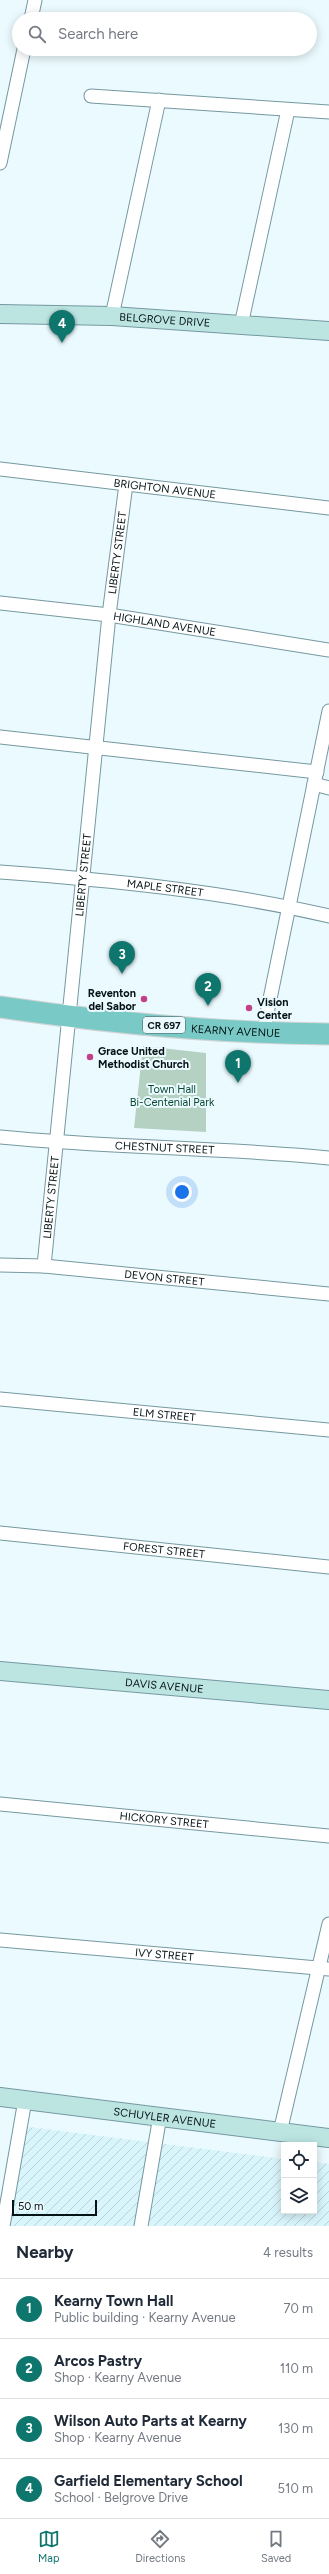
<!DOCTYPE html>
<html lang="en">
<head>
<meta charset="utf-8">
<style>
	:root { --surface:#fff; --page:#f2f2f3; --text:#1f2937; --muted:#747a83; --line:#e0e1e3; --accent:#0f766e }
	body { margin:0; font-family:Figtree,sans-serif; background:var(--page); color:var(--text) }
	.controls { position:absolute; right:12px; bottom:12px; display:grid; overflow:hidden; border-radius:0px; box-shadow:0 2px 10px #0003 }
	.controls button { width:36px; height:36px; display:grid; place-items:center; padding:0; border:0; border-bottom:1px solid var(--line); background:var(--surface); color:var(--text); font:20px sans-serif }
	.scale { position:absolute; left:12px; bottom:10px; width:85px; box-sizing:border-box; padding-left:4px; border:2px solid #051216; border-top:0; font-size:11px; line-height:14px; white-space:nowrap; color:#051216; -webkit-text-stroke:3px #ebfafe; paint-order:stroke }
	.you { position:absolute; left:182px; top:1192px; width:14px; height:14px; margin:-10px; border:3px solid #fff; border-radius:50%; background:#1a73e8; box-shadow:0 0 0 6px #1a73e833 }
	.badge { display:grid; place-items:center; width:26px; height:26px; border-radius:50%; background:var(--accent); color:#fff; font-size:13px; font-weight:700 }
	.pin { position:absolute; translate:-50% -33px; filter:drop-shadow(0 1px 2px #0008) }
	.pin::after { content:''; position:absolute; top:21px; width:14px; height:12px; background:inherit; clip-path:polygon(0 0,100% 0,50% 100%) }
	.list { margin:0; padding:0; list-style:none }
	h2 { display:flex; justify-content:space-between; align-items:center; height:52px; margin:0; padding:0 16px; font-size:17px }
	h2 small { font-size:13px; font-weight:400; color:var(--muted) }
	.list li { display:grid; grid-template-columns:26px 1fr auto; gap:12px; align-items:center; box-sizing:border-box; height:60px; padding:0 16px; border-top:1px solid var(--line) }
	.list b { display:block; font-size:15px; white-space:nowrap }
	.list p { margin:0; font-size:13px; white-space:nowrap; color:var(--muted) }
	.list em { font-size:13px; font-style:normal; color:var(--muted) }
	.icon { flex:none; width:22px; height:22px; fill:none; stroke:currentColor; stroke-width:2; stroke-linecap:round; stroke-linejoin:round }
	.map { position:relative; flex:none; width:329px; height:2226px; overflow:hidden }
	.search { position:absolute; background:var(--surface); box-shadow:0 2px 10px #0003; left:12px; right:12px; top:12px; height:44px; display:flex; align-items:center; gap:10px; box-sizing:border-box; padding:0 14px; border-radius:22px; color:var(--muted); font-size:15px }
	.sheet { height:292px; background:var(--surface) }
	nav { display:flex; justify-content:space-around; align-items:center; box-sizing:border-box; height:56px; border-top:1px solid var(--line); background:var(--surface); font-size:11px; color:var(--muted) }
	nav a { display:grid; justify-items:center; gap:2px }
	nav .on { color:var(--accent) }
	.map>svg:first-child { display:block }
</style>
</head>
<body>
<div class="map">
<svg width="329" height="2226" viewBox="0 0 329 2226">
	<defs>
		<pattern id="industrial-furrows" width="10" height="10" patternUnits="userSpaceOnUse"><rect width="10" height="10" fill="#d9f5fc"/><path d="M-1 1l2-2M0 10L10 0M9 11l2-2" fill="none" stroke="#b9d1d7"/></pattern>
	</defs>
	<rect width="100%" height="100%" fill="#ebfafe"/>
	<!-- industrial -->
	<path fill="url(#industrial-furrows)" d="M 21,2126 L 284,2159 L 284,2211 L 314,2211 L 314,2162 L 329,2164 L 329,2226 L 2,2226 Z"/>
	<!-- green -->
	<path fill="#b4d1c2" d="M 143,1046 L 206,1053 L 206,1132 L 134,1128 Z"/>
	<g fill="none" stroke-linecap="round" stroke-linejoin="round">
		<!-- street casing -->
		<g stroke="#7598a1" stroke-width="15">
			<g id="street">
				<path d="M 31,19 L 35,0"/>
				<path d="M 91,96 L 329,112"/>
				<path d="M 0,163 L 24,49"/>
				<path d="M 112,316 L 159,100"/>
				<path d="M 241,325 L 288,110"/>
				<path id="s1" d="M 0,469 L 329,508"/>
				<path id="s2" d="M 0,603 L 109,615 L 329,650"/>
				<path d="M 0,737 L 317,772"/>
				<path d="M 314,784 L 329,788"/>
				<path id="s3" d="M 0,872 C 110,880 222,891 329,916"/>
				<path d="M 263,1033 L 329,711"/>
				<path id="s4" d="M 0,1137 C 109,1148 220,1147 329,1158"/>
				<path id="s5" d="M 0,1265 L 44,1266 L 329,1294"/>
				<path id="s6" d="M 44,1266 L 109,615 L 126,484"/>
				<path id="s7" d="M 0,1399 L 329,1430"/>
				<path id="s8" d="M 0,1533 L 329,1567"/>
				<path id="s9" d="M 0,1804 L 329,1836"/>
				<path id="s10" d="M 0,1940 L 329,1969"/>
				<path d="M 280,2132 L 329,1924"/>
				<path d="M 3,2226 L 25,2100"/>
				<path d="M 141,2226 L 160,2116"/>
			</g>
		</g>
		<!-- secondary casing -->
		<g stroke="#7598a1" stroke-width="20">
			<g id="secondary">
				<path id="s11" d="M 0,314 L 112,316 L 329,331"/>
				<path id="s12" d="M 0,1671 L 329,1700"/>
				<path id="s13" d="M 0,2097 L 329,2138"/>
			</g>
		</g>
		<!-- primary casing -->
		<g stroke="#d2d4d5" stroke-width="23">
			<g id="primary">
				<path id="s14" d="M 0,1007 C 108,1023 219,1033 329,1034"/>
			</g>
		</g>
		<!-- street -->
		<use href="#street" stroke="#fff" stroke-width="13"/>
		<!-- secondary -->
		<use href="#secondary" stroke="#bce5e2" stroke-width="18"/>
		<!-- primary -->
		<use href="#primary" stroke="#79cac6" stroke-width="21"/>
	</g>
	<!-- markers -->
	<g fill="#c34088" stroke="#ebfafe" stroke-width="1.5">
		<circle cx="144" cy="999" r="4"/>
		<circle cx="249" cy="1008" r="4"/>
		<circle cx="90" cy="1057" r="4"/>
	</g>
	<g text-anchor="middle" stroke-width="4" stroke-linejoin="round" paint-order="stroke">
		<!-- shield labels -->
		<rect fill="#ebfafe" stroke="#4a585c" stroke-width="1" x="143" y="1017" width="42" height="16" rx="3"/>
		<g font-size="10" font-weight="bold" fill="#051216">
			<text x="164" y="1029">CR 697</text>
		</g>
		<!-- street labels -->
		<g font-size="11" fill="#051216" stroke="#ebfafe">
			<text dy="4" stroke="none"><textPath href="#s11" startOffset="165">BELGROVE DRIVE</textPath></text>
			<text dy="4" stroke="none"><textPath href="#s1" startOffset="166">BRIGHTON AVENUE</textPath></text>
			<text dy="4" stroke="none"><textPath href="#s6" startOffset="717">LIBERTY STREET</textPath></text>
			<text dy="4" stroke="none"><textPath href="#s2" startOffset="166">HIGHLAND AVENUE</textPath></text>
			<text dy="4" stroke="none"><textPath href="#s6" startOffset="393">LIBERTY STREET</textPath></text>
			<text dy="4" stroke="none"><textPath href="#s3" startOffset="166">MAPLE STREET</textPath></text>
			<text dy="4" stroke="none"><textPath href="#s14" startOffset="237">KEARNY AVENUE</textPath></text>
			<text dy="4" stroke="none"><textPath href="#s4" startOffset="165">CHESTNUT STREET</textPath></text>
			<text dy="4" stroke="none"><textPath href="#s6" startOffset="69">LIBERTY STREET</textPath></text>
			<text dy="4" stroke="none"><textPath href="#s5" startOffset="165">DEVON STREET</textPath></text>
			<text dy="4" stroke="none"><textPath href="#s7" startOffset="165">ELM STREET</textPath></text>
			<text dy="4" stroke="none"><textPath href="#s8" startOffset="165">FOREST STREET</textPath></text>
			<text dy="4" stroke="none"><textPath href="#s12" startOffset="165">DAVIS AVENUE</textPath></text>
			<text dy="4" stroke="none"><textPath href="#s9" startOffset="165">HICKORY STREET</textPath></text>
			<text dy="4" stroke="none"><textPath href="#s10" startOffset="165">IVY STREET</textPath></text>
			<text dy="4" stroke="none"><textPath href="#s13" startOffset="166">SCHUYLER AVENUE</textPath></text>
		</g>
		<!-- poi labels -->
		<g font-size="11" font-weight="bold" fill="#051216" stroke="#ebfafe" text-anchor="start">
			<text x="136" y="997" text-anchor="end">Reventon<tspan x="136" dy="13">del Sabor</tspan></text>
			<text x="257" y="1006">Vision<tspan x="257" dy="13">Center</tspan></text>
			<text x="98" y="1055">Grace United<tspan x="98" dy="13">Methodist Church</tspan></text>
		</g>
		<!-- park labels -->
		<g font-size="11" fill="#084931" stroke="#ebfafe">
			<text x="172" y="1093">Town Hall<tspan x="172" dy="13">Bi-Centenial Park</tspan></text>
		</g>
	</g>
</svg>
<div class="controls">
<button><svg class="icon" aria-label="locate" viewBox="0 0 24 24"><circle cx="12" cy="12" r="6"/><path d="M12 2v4M12 18v4M2 12h4M18 12h4"/></svg></button>
<button><svg class="icon" aria-label="layers" viewBox="0 0 24 24"><path d="M12 4l9 5-9 5-9-5zM3 14l9 5 9-5"/></svg></button>
</div>
<div class="scale">50 m</div>
<div class="you"></div>
<div class="pin badge" style="left:238px;top:1083px">1</div>
<div class="pin badge" style="left:208px;top:1006px">2</div>
<div class="pin badge" style="left:122px;top:974px">3</div>
<div class="pin badge" style="left:62px;top:343px">4</div>
<div class="search"><svg class="icon" aria-label="search" viewBox="0 0 24 24"><circle cx="10" cy="10" r="6"/><path d="M15 15l6 6"/></svg>Search here</div>
</div>
<section class="sheet">
<h2>Nearby<small>4 results</small></h2>
<ul class="list">
<li><span class="badge">1</span><div><b>Kearny Town Hall</b><p>Public building · Kearny Avenue</p></div><em>70 m</em></li>
<li><span class="badge">2</span><div><b>Arcos Pastry</b><p>Shop · Kearny Avenue</p></div><em>110 m</em></li>
<li><span class="badge">3</span><div><b>Wilson Auto Parts at Kearny</b><p>Shop · Kearny Avenue</p></div><em>130 m</em></li>
<li><span class="badge">4</span><div><b>Garfield Elementary School</b><p>School · Belgrove Drive</p></div><em>510 m</em></li>
</ul>
</section>
<nav>
<a class="on"><svg class="icon" aria-label="map" viewBox="0 0 24 24"><path d="M3 6l6-2 6 2 6-2v14l-6 2-6-2-6 2zM9 4v14M15 6v14"/></svg>Map</a>
<a><svg class="icon" aria-label="directions" viewBox="0 0 24 24"><path d="M12 3l9 9-9 9-9-9zM9 14v-3h6M13 9l2 2-2 2"/></svg>Directions</a>
<a><svg class="icon" aria-label="saved" viewBox="0 0 24 24"><path d="M7 4h10v16l-5-4-5 4z"/></svg>Saved</a>
</nav>
</body>
</html>
